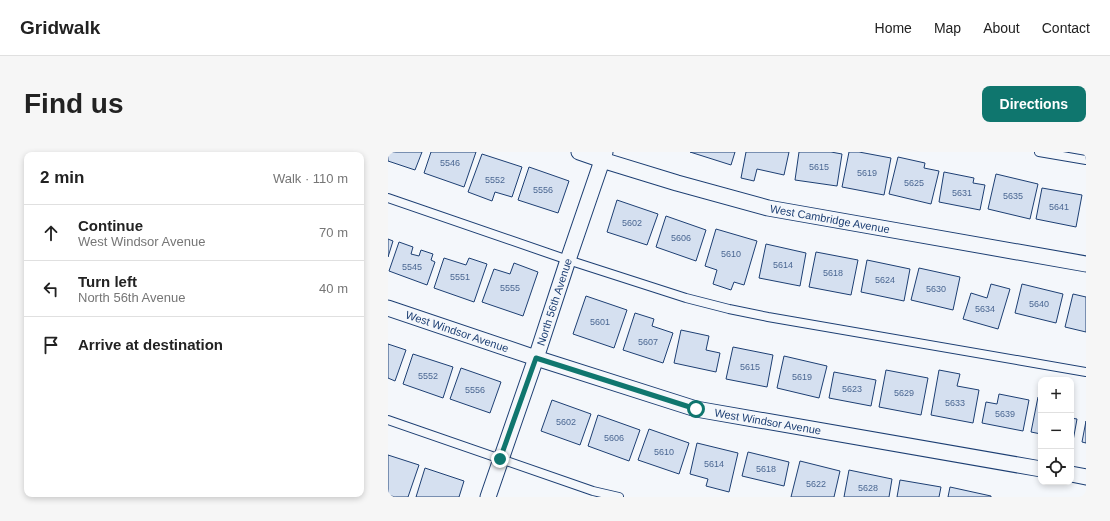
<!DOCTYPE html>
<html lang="en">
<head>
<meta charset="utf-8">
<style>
	:root { --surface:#fff; --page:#f6f6f6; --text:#222; --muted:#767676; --line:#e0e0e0; --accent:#0f766e }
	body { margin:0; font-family:Helvetica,sans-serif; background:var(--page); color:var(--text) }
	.controls { position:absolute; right:12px; bottom:12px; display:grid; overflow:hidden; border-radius:8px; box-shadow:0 2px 6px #0003 }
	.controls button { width:36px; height:36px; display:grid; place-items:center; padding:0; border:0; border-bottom:1px solid var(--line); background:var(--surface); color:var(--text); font:20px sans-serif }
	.stop { position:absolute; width:12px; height:12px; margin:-9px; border:3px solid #0f766e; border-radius:50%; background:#fff }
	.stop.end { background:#0f766e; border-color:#fff; box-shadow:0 1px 4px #0008 }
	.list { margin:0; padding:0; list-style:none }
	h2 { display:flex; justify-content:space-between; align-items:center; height:52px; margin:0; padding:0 16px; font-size:17px }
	h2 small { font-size:13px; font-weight:400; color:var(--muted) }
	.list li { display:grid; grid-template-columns:26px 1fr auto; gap:12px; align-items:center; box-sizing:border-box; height:56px; padding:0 16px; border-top:1px solid var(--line) }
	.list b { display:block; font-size:15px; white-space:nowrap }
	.list p { margin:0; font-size:13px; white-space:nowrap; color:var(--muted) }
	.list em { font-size:13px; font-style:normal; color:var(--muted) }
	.icon { flex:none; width:22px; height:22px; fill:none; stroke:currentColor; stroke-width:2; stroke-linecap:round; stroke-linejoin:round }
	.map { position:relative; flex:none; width:698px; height:345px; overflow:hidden; border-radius:8px }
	header { display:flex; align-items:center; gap:24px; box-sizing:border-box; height:56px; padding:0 20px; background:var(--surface); border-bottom:1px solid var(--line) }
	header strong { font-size:19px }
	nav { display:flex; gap:22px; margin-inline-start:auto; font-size:14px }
	.intro { display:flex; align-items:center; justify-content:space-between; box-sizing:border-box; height:96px; padding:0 24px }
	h1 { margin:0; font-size:28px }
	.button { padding:10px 18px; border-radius:8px; background:var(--accent); color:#fff; font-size:14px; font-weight:700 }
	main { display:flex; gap:24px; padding:0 24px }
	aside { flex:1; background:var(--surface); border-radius:8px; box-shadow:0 2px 6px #0003 }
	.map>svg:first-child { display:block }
</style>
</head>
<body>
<header>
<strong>Gridwalk</strong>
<nav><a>Home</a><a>Map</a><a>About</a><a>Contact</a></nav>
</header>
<div class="intro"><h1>Find us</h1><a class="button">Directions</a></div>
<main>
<aside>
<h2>2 min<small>Walk · 110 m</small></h2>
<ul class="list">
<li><svg class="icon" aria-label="ahead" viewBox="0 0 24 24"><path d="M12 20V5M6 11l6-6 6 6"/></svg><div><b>Continue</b><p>West Windsor Avenue</p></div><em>70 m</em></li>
<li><svg class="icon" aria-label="left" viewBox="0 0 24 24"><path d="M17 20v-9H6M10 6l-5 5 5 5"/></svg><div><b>Turn left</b><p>North 56th Avenue</p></div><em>40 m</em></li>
<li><svg class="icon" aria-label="arrive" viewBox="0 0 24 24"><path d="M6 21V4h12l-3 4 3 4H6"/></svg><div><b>Arrive at destination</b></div></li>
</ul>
</aside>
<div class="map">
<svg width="698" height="345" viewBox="0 0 698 345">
	<rect width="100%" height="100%" fill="#f4f7fb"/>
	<!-- building -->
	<path fill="#d5e0f0" stroke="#1d3f73" d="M 0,0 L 34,0 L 27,18 L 0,9 Z
		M 43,0 L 88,0 L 76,35 L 36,21 Z
		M 302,0 L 347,0 L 343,13 Z
		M 358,0 L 401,0 L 396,23 L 369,17 L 366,29 L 353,26 Z
		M 411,0 L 443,0 L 454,2 L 449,34 L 407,28 Z
		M 461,0 L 471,0 L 503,6 L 496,43 L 454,35 Z
		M 94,2 L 134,15 L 124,45 L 107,40 L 104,49 L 80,40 Z
		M 510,5 L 537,11 L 536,16 L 551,19 L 543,52 L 501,42 Z
		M 141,15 L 181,29 L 170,61 L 130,48 Z
		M 556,20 L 586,26 L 585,31 L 597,33 L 592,58 L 551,50 Z
		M 608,22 L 650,32 L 642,67 L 600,57 Z
		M 654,36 L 694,43 L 688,75 L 648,67 Z
		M 229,48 L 270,62 L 259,93 L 219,80 Z
		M 278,64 L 318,78 L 308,109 L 268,95 Z
		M 328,77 L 369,89 L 356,133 L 346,130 L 343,138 L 325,132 L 329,118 L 317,114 Z
		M 0,87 L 5,89 L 0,105 Z
		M 11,90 L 25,95 L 23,102 L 31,104 L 33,98 L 45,102 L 43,108 L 47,110 L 39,133 L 1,119 Z
		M 378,92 L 418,101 L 412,134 L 371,126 Z
		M 428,100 L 470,108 L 463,143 L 421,135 Z
		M 56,106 L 78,113 L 81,106 L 99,112 L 86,150 L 46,136 Z
		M 479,108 L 522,117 L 516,149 L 473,140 Z
		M 126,111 L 150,120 L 135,164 L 94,150 L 106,117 L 122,122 Z
		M 531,116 L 572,125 L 565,158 L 523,148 Z
		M 603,132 L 622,137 L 610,177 L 575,167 L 583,141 L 599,146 Z
		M 634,132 L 675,142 L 668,171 L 627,161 Z
		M 685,142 L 698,145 L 698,180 L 677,175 Z
		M 198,144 L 239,158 L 226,196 L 185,182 Z
		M 247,161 L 266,167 L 264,174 L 285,181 L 275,211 L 235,198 Z
		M 293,178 L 321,184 L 318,198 L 332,201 L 328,220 L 286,211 Z
		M 0,192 L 18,198 L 7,229 L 0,226 Z
		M 345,195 L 385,203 L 379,235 L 338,227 Z
		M 25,202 L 65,215 L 55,246 L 15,232 Z
		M 396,204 L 439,214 L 431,246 L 389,236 Z
		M 73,216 L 113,230 L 102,261 L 62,247 Z
		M 498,218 L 540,226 L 533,263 L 491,255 Z
		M 551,218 L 572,222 L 569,234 L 591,238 L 585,271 L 543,263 Z
		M 446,220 L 488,228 L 483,254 L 441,246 Z
		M 611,242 L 641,248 L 635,279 L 594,271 L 598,250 L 609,252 Z
		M 650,245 L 653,245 L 653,282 L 643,280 Z
		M 164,248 L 203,262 L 192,293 L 153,279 Z
		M 210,263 L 252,278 L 241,309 L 200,294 Z
		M 683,266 L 689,267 L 685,289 L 683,288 Z
		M 698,269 L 698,291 L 694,290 Z
		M 261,277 L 301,291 L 291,322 L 250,308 Z
		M 309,291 L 350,301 L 341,340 L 318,334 L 320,327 L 302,322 Z
		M 360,300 L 401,310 L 396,334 L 354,324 Z
		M 0,303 L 31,313 L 20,345 L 7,345 L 0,343 Z
		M 412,309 L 452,319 L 446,345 L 403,345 Z
		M 37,316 L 76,329 L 71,345 L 28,345 Z
		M 461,318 L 504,327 L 501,345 L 456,345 Z
		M 512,328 L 553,335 L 551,345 L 509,345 Z
		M 562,335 L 603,344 L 603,345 L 560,345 Z"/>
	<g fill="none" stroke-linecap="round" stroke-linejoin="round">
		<!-- lane casing -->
		<g stroke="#1d3f73" stroke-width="10">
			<path id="lane" d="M 651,0 L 698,8
				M 0,46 L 180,108 L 298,146 L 341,157 L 380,165 L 698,220
				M 0,268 L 205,339 L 231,345"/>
		</g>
		<!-- street casing -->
		<g stroke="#1d3f73" stroke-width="17">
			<g id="street">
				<path id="s1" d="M 191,0 L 214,8 L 289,31 L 380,56 L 698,112"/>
				<path id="s2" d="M 0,156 L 148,206 L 308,257 L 653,317"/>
				<path d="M 683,322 L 698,325"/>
				<path id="s3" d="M 100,345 L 148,206 L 180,108 L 217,0"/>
			</g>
		</g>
		<!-- lane -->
		<use href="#lane" stroke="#f4f7fb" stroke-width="8"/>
		<!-- street -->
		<use href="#street" stroke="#f4f7fb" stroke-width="15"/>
	</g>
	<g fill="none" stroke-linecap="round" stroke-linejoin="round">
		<!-- route -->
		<path stroke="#0f766e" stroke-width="5" d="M 112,307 L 148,206 L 308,257"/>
	</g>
	<g text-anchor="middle" stroke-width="3" stroke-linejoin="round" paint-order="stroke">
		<!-- number labels -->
		<g font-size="9" fill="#4b6792">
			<text x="62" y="14">5546</text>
			<text x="431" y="18">5615</text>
			<text x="479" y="24">5619</text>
			<text x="107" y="31">5552</text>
			<text x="526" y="34">5625</text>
			<text x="155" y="41">5556</text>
			<text x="574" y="44">5631</text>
			<text x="625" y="47">5635</text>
			<text x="671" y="58">5641</text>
			<text x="244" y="74">5602</text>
			<text x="293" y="89">5606</text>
			<text x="343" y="105">5610</text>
			<text x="395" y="116">5614</text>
			<text x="24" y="118">5545</text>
			<text x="445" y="124">5618</text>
			<text x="72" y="128">5551</text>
			<text x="497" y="131">5624</text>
			<text x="122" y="139">5555</text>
			<text x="548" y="140">5630</text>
			<text x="651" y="155">5640</text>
			<text x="597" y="160">5634</text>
			<text x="212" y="173">5601</text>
			<text x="260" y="193">5607</text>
			<text x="362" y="218">5615</text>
			<text x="40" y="227">5552</text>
			<text x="414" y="228">5619</text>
			<text x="464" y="240">5623</text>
			<text x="87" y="241">5556</text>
			<text x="516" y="244">5629</text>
			<text x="567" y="254">5633</text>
			<text x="617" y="265">5639</text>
			<text x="178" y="273">5602</text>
			<text x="226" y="289">5606</text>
			<text x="276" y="303">5610</text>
			<text x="326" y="315">5614</text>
			<text x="378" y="320">5618</text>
			<text x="428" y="335">5622</text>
			<text x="480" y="339">5628</text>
		</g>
		<!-- street labels -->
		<g font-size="11" fill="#1d3f73" stroke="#f4f7fb">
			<text dy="4" stroke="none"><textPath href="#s1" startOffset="260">West Cambridge Avenue</textPath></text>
			<text dy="4" stroke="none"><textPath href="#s3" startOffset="206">North 56th Avenue</textPath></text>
			<text dy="4" stroke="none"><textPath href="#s2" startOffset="73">West Windsor Avenue</textPath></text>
			<text dy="4" stroke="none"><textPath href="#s2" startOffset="397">West Windsor Avenue</textPath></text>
		</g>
	</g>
</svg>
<div class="controls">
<button>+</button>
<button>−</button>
<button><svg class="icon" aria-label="locate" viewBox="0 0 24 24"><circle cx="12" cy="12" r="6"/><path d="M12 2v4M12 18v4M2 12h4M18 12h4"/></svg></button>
</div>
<div class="stop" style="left:308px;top:257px"></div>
<div class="stop end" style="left:112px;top:307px"></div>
</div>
</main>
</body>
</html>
